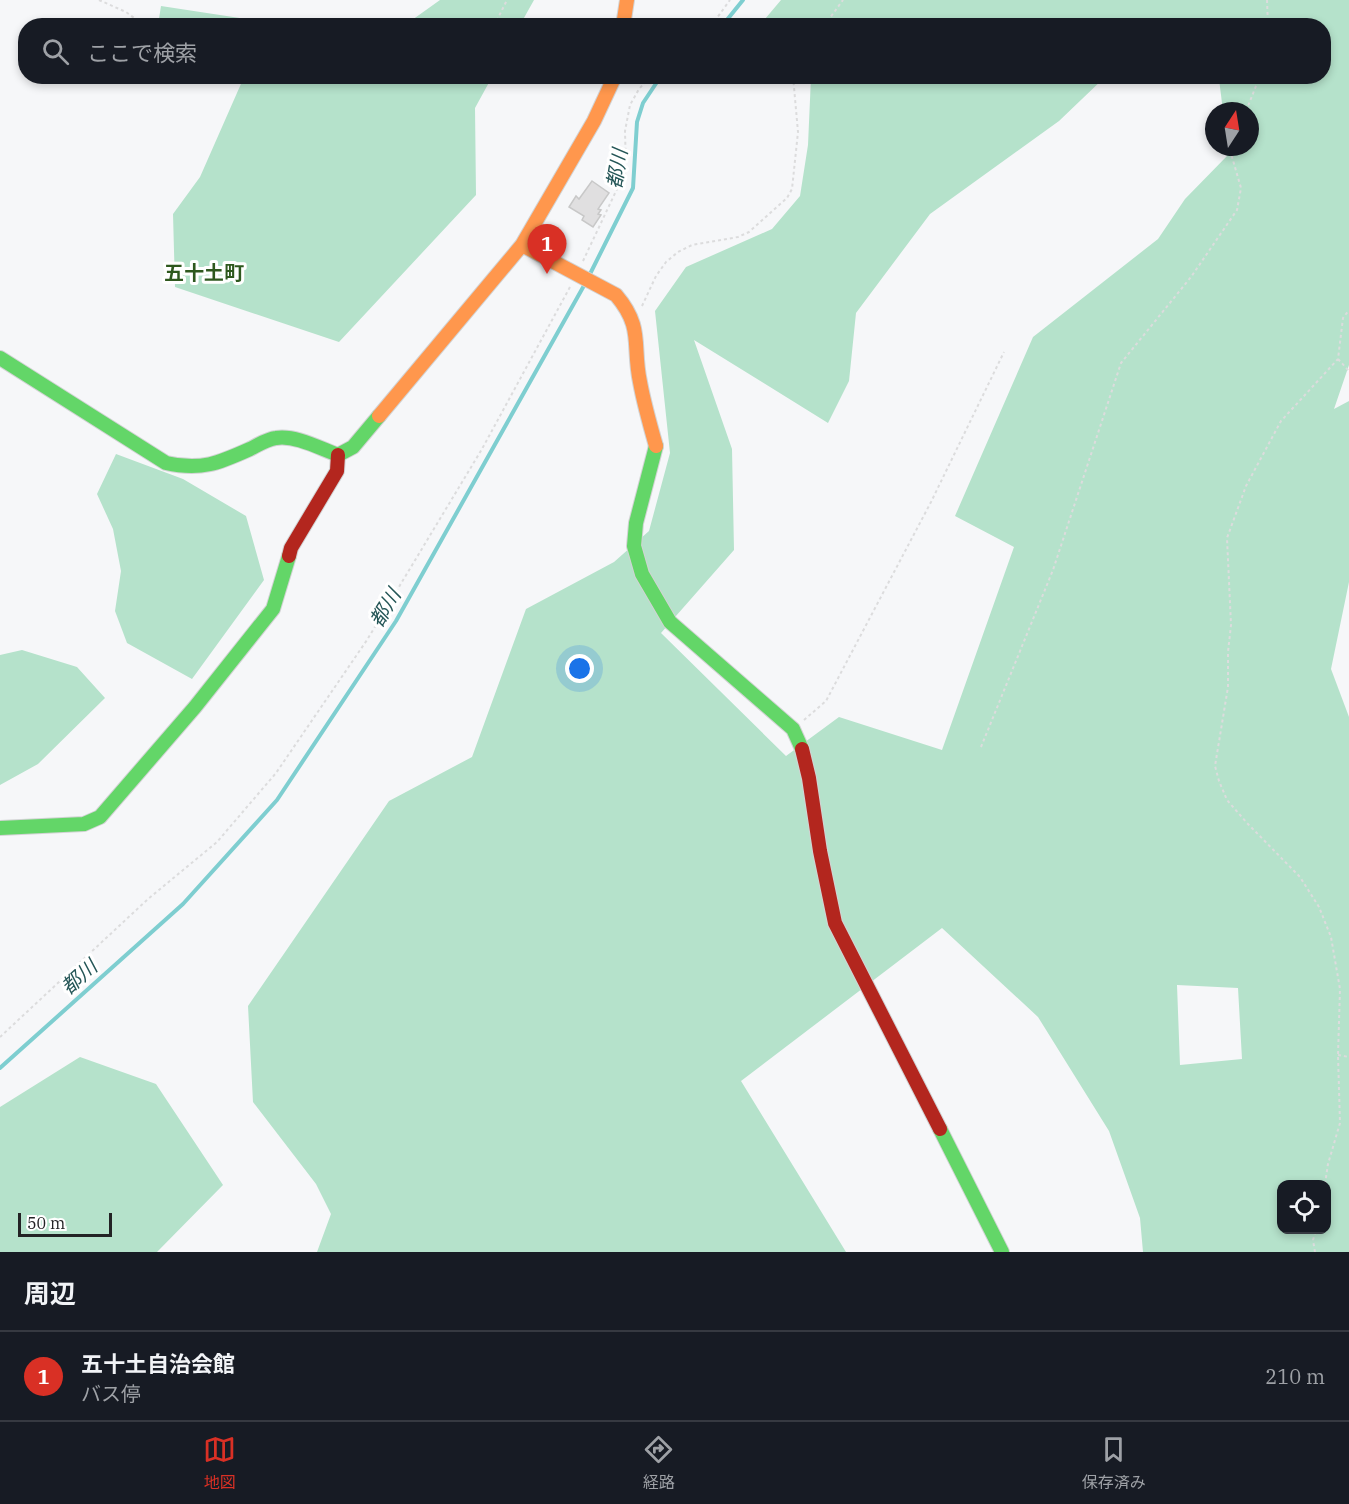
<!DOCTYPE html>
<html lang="ja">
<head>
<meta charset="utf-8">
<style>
	:root { --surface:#171b24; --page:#242831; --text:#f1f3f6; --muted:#9ea1a6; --line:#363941; --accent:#d93025 }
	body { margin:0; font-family:"IBM Plex Serif","Noto Sans JP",serif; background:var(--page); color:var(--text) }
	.controls { position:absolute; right:18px; bottom:18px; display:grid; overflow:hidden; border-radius:12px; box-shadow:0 3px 9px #0003 }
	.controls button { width:54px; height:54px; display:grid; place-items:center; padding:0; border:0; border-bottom:2px solid var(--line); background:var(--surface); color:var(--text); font:30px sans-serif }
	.compass { position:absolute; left:1205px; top:102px; width:54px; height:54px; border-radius:50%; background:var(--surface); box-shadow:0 3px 9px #0003; rotate:12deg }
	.scale { position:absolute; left:18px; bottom:15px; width:94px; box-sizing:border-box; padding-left:6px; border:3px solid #232325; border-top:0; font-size:16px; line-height:21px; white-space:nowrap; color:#232325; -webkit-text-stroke:4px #fff; paint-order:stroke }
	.you { position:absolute; left:580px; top:669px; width:21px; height:21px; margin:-15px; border:4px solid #fff; border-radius:50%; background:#1a73e8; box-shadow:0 0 0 9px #1a73e833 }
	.badge { display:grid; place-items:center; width:39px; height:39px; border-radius:50%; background:var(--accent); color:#fff; font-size:20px; font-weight:700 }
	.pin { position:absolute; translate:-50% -50px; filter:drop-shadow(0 2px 3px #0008) }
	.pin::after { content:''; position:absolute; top:32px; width:21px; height:18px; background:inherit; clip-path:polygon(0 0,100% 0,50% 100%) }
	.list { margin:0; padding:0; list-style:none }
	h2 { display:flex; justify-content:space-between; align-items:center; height:78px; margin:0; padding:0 24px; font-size:26px }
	h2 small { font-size:20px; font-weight:400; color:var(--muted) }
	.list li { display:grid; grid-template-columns:39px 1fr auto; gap:18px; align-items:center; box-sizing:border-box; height:90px; padding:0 24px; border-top:2px solid var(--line) }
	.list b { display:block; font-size:22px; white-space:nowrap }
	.list p { margin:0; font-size:20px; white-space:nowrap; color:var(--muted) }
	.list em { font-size:20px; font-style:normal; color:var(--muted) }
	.icon { flex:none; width:33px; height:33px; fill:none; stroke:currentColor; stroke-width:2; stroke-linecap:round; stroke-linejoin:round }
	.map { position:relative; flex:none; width:1349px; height:1252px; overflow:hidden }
	.search { position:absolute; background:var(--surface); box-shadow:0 3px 9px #0003; left:18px; right:18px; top:18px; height:66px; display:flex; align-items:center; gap:15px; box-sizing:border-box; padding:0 21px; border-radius:24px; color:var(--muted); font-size:22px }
	.sheet { height:168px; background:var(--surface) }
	nav { display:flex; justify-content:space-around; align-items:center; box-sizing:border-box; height:84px; border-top:2px solid var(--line); background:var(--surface); font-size:16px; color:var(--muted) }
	nav a { display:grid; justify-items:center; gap:3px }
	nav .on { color:var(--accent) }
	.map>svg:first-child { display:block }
</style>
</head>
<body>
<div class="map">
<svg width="1349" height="1252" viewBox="0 0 1349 1252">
	<rect width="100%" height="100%" fill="#f6f7f9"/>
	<!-- forest -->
	<path fill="#b5e2cb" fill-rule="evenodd" d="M 440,0 L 534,0 L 520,25 L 405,25 Z
		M 781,0 L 1349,0 L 1349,365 L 1334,409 L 1349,401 L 1349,582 L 1331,669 L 1349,717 L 1349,1252 L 1143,1252 L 1140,1218 L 1109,1131 L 1038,1017 L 942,928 L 741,1081 L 846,1252 L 317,1252 L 331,1214 L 316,1184 L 253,1102 L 248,1006 L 389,801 L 472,757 L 526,609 L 614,562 L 649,531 L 670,453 L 655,311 L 686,267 L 772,229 L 800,196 L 808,145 L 811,77 L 1105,77 L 1059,121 L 930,214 L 856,313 L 849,381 L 828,423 L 694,340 L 732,449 L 734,550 L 661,633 L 786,756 L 839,717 L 942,750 L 1014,547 L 955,516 L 1033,337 L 1158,239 L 1185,199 L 1227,156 L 1226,147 L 1250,147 L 1250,111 L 1223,111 L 1219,79 L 1217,77 L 1324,76 L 1324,26 L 771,25 L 765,19 ZM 1177,985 L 1238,988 L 1242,1059 L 1180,1065 ZM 1282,1184 L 1326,1184 L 1326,1230 L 1282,1230 Z
		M 161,6 L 285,25 L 158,25 Z
		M 244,77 L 492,77 L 475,108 L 476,195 L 339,342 L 175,287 L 173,214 L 200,177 Z
		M 116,454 L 183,479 L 246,516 L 264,580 L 192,679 L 127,643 L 115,611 L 121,571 L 113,529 L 97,494 Z
		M 22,650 L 77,667 L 105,698 L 38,764 L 0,785 L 0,655 Z
		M 80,1057 L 156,1084 L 223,1185 L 157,1252 L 0,1252 L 0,1107 Z"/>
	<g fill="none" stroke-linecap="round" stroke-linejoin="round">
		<!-- stream -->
		<path stroke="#7eced0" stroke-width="4" d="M 722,26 L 743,0
			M 589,276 L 633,188 L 637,122 L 643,103 L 661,76
			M 0,1068 L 183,904 L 277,800 L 396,621 L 586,282"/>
	</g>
	<!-- building -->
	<path fill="#e0dfe0" stroke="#c8c8c8" stroke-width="1.5" d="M 592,181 L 609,193 L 598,209 L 601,210 L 598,214 L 601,215 L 593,227 L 582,220 L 584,216 L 569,207 L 576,196 L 579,199 Z"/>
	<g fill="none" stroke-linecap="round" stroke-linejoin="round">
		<!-- fast casing -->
		<g stroke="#d2d3d4" stroke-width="16">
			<path id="fast" d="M 0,358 L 166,463 C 201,471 219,463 250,449 C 258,445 267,439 276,438 C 296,435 319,448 338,455 L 353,447 L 379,416
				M 656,446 L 636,523 L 634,546 L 642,574 L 670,622 L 793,729 L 802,749
				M 0,828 L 84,824 L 100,817 L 195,707 L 273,609 L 289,556
				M 940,1129 L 1002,1252"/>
		</g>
		<!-- slow casing -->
		<g stroke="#d2d3d4" stroke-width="16">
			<path id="slow" d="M 623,26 L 627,0
				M 522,245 L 616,295 C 644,328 632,345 640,382 C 644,404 650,425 656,446
				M 379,416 L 522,245 L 594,121 L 615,76"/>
		</g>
		<!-- jam casing -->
		<g stroke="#d2d3d4" stroke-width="16">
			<path id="jam" d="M 289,556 L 291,548 L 337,471 L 338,455
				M 802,749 L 809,778 L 820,851 L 835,923 L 940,1129"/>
		</g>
		<!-- path -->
		<path stroke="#dcdcdd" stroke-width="2" stroke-dasharray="3 3" stroke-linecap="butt" d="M 99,0 L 126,12 L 145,26
			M 1267,0 L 1268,26
			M 494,26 L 507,0
			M 711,26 L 730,0
			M 824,26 L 843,0
			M 1246,111 L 1260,76
			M 583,261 L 626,170 L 625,131 L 630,105 L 639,89 L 651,76
			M 642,306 L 656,276 L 666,262 L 678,252 L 692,245 L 738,237 L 749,232 L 787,198 L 792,189 L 798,132 L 793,76
			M 1338,359 L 1349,371
			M 804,720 L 826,701 L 931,502 L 1004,352
			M 981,747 L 1053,570 L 1121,363 L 1191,277 L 1237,210 L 1241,188 L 1230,150 L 1231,147
			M 0,1037 L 148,899 L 217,842 L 276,773 L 367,640 L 482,449 L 570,287
			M 1338,1055 L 1349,1057
			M 1325,1184 L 1328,1164 L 1340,1123 L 1338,1055 L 1340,989 L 1331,937 L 1319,907 L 1300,877 L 1247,823 L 1227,800 L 1219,781 L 1215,766 L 1228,687 L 1228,652 L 1231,625 L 1227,538 L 1246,486 L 1281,421 L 1338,359 L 1343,318 L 1349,310
			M 1315,1252 L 1313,1240 L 1316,1230"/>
		<!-- fast -->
		<use href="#fast" stroke="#63d668" stroke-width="14"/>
		<!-- slow -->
		<use href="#slow" stroke="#ff974d" stroke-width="14"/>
		<!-- jam -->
		<use href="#jam" stroke="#b3261e" stroke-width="14"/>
	</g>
	<g text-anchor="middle" stroke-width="6" stroke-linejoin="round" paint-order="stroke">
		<!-- water labels -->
		<g font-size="20" font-style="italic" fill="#255657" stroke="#fff">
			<text transform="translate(617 169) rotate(-81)" y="7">都川</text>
			<text transform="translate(385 608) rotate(-59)" y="7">都川</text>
			<text transform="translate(79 977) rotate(-42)" y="7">都川</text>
		</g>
		<!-- neighbourhood labels -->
		<g font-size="20" font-weight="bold" fill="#2e581e" stroke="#fff">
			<text x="204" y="280">五十土町</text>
		</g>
	</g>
</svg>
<div class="controls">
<button><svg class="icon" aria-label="locate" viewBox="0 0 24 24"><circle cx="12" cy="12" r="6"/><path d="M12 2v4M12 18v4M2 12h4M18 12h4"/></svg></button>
</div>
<svg class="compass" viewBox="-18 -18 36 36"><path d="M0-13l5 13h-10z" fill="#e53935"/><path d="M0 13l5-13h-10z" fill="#9ea1a6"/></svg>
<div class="scale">50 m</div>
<div class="you"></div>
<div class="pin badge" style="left:547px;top:274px">1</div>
<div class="search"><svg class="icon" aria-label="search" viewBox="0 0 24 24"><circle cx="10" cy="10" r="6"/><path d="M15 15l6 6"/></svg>ここで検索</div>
</div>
<section class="sheet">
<h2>周辺<small></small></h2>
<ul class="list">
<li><span class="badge">1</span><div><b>五十土自治会館</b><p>バス停</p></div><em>210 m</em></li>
</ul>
</section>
<nav>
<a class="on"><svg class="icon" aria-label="map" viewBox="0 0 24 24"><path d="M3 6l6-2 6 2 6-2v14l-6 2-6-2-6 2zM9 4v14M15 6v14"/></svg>地図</a>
<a><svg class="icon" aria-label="directions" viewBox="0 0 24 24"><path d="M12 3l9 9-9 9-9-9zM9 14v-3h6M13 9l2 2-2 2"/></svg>経路</a>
<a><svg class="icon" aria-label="saved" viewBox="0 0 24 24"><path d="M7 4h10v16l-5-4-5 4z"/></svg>保存済み</a>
</nav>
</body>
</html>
